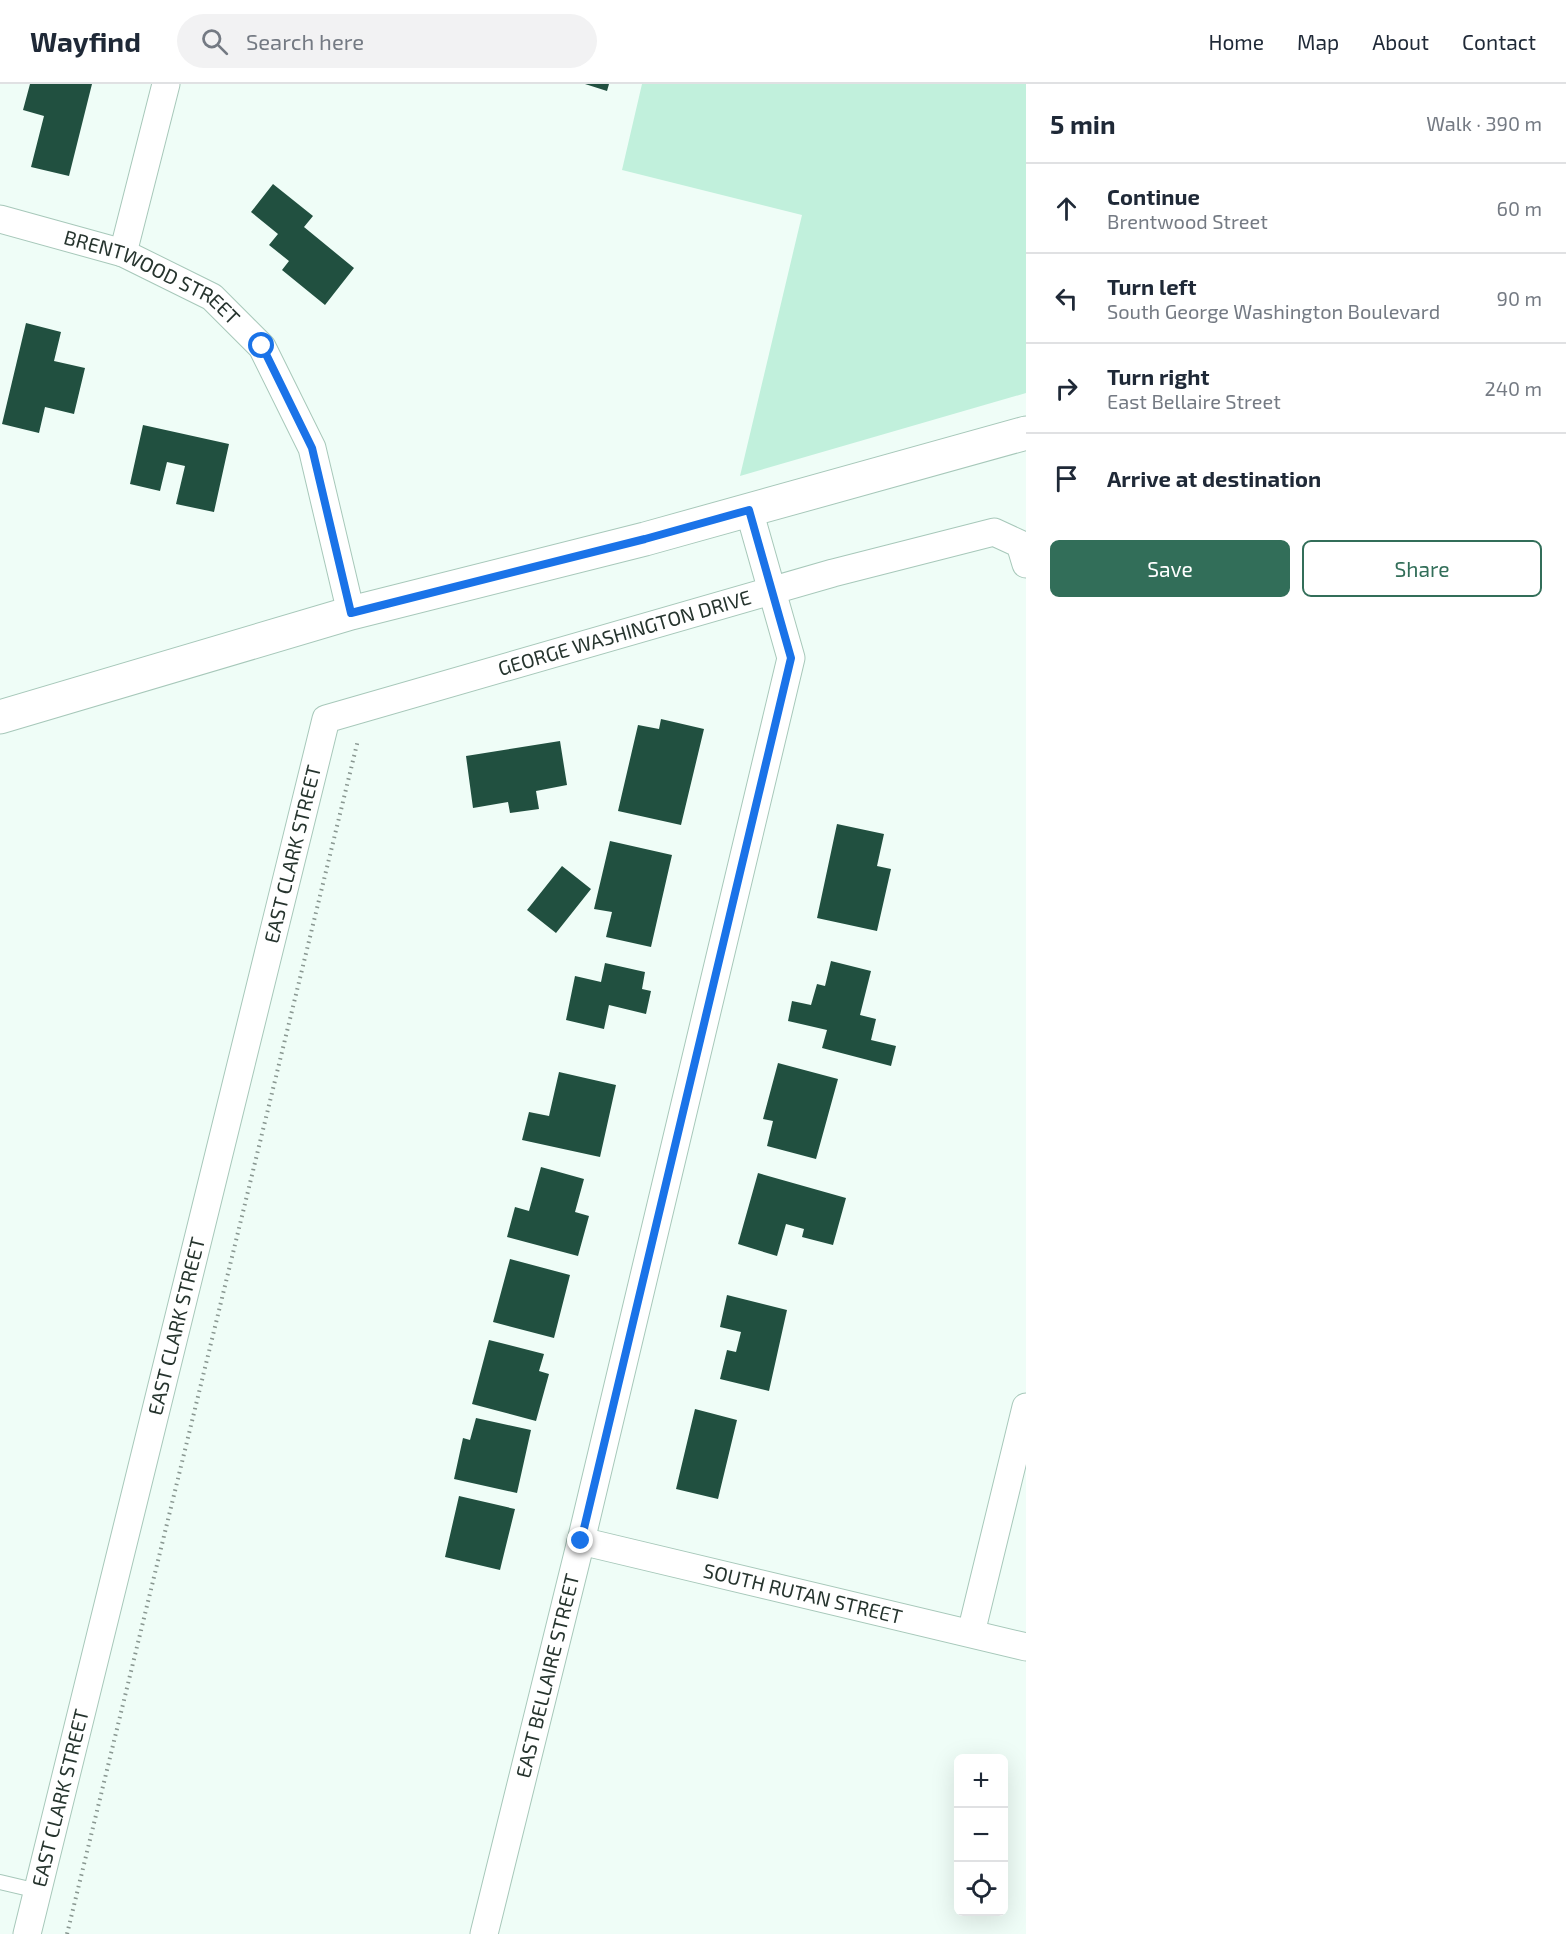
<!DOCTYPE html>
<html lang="en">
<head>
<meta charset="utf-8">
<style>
	:root { --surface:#fff; --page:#f2f2f3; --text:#1f2937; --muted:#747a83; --line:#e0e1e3; --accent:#326e59 }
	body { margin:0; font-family:"Exo 2",sans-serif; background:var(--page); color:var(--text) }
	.controls { position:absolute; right:18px; bottom:18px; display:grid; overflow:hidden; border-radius:9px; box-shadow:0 6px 24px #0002 }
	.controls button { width:54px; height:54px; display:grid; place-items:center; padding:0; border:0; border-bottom:2px solid var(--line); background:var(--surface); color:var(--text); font:30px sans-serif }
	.stop { position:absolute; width:18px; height:18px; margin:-14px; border:4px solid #1a73e8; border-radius:50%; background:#fff }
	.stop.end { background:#1a73e8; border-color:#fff; box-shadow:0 2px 6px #0008 }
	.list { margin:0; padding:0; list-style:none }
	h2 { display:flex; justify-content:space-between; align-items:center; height:78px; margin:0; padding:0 24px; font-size:26px }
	h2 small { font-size:20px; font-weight:400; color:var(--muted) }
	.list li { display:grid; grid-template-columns:39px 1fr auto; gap:18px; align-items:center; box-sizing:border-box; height:90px; padding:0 24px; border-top:2px solid var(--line) }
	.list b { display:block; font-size:22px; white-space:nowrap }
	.list p { margin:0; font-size:20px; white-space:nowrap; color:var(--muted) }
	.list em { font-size:20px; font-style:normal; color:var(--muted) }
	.actions { display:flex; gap:12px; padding:18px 24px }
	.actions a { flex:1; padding:14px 0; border:2px solid var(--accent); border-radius:9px; text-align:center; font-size:21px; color:var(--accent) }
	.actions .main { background:var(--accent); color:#fff }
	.icon { flex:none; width:33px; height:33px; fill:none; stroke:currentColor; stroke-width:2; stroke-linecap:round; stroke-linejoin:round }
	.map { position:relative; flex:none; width:1026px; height:1850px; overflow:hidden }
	header { display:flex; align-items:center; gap:36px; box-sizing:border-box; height:84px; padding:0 30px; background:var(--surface); border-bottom:2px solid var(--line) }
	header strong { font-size:28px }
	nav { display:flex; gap:33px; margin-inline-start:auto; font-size:21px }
	.search { width:420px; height:54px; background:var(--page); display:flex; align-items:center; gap:15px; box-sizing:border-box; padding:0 21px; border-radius:33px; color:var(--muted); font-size:22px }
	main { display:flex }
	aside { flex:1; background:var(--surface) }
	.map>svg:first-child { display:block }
</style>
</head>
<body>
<header>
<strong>Wayfind</strong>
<div class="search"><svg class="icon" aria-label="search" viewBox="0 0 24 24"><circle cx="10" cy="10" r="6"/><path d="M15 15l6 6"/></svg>Search here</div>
<nav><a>Home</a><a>Map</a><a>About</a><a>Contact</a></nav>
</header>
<main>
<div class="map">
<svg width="1026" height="1850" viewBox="0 0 1026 1850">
	<rect width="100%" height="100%" fill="#effdf7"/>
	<!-- green -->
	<path fill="#c1f0dc" d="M 642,0 L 1026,0 L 1026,309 L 740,392 L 802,131 L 622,86 Z"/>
	<!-- building -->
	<path fill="#215040" d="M 30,0 L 92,0 L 69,92 L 31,83 L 44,32 L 23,26 Z
		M 585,0 L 609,0 L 607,7 Z
		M 273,100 L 313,132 L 304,143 L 354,184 L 325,221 L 282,186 L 289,177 L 269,161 L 278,150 L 251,128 Z
		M 26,239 L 61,248 L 54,277 L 85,284 L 74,330 L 45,323 L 39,349 L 2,340 Z
		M 143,341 L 229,360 L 214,428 L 176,420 L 185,382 L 167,378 L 160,407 L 130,400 Z
		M 661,635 L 704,645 L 681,741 L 618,727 L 638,641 L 659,645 Z
		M 560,657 L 567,701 L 536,707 L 539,725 L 510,729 L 508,718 L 473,724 L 466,672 Z
		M 837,740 L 884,750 L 877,782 L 891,785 L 877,847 L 817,834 Z
		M 610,757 L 672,771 L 651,863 L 606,853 L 612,828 L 594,825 Z
		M 562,782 L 591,805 L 556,849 L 527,826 Z
		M 831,877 L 871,887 L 860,931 L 876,935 L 871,956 L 896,962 L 891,982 L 822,964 L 827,946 L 788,937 L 792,917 L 811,921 L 817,900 L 825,902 Z
		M 605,879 L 645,888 L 642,905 L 651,907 L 646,930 L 609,921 L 604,945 L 566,936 L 575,892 L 601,898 Z
		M 778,979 L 838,995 L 816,1075 L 767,1062 L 773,1037 L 763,1035 Z
		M 559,988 L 616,1001 L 600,1073 L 522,1056 L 529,1028 L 549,1032 Z
		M 541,1083 L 584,1095 L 575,1128 L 589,1132 L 578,1172 L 507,1153 L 515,1123 L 529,1127 Z
		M 758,1089 L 846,1114 L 833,1161 L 802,1153 L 804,1145 L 786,1140 L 777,1172 L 738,1160 Z
		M 510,1175 L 570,1191 L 554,1254 L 493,1238 Z
		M 727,1211 L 787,1226 L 769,1307 L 720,1295 L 727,1266 L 736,1268 L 741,1248 L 720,1243 Z
		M 489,1256 L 544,1270 L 539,1287 L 549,1290 L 536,1337 L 472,1320 Z
		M 695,1325 L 737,1336 L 718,1415 L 676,1405 Z
		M 476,1334 L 531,1346 L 517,1409 L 454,1395 L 463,1354 L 470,1356 Z
		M 459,1412 L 515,1425 L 500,1486 L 445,1473 Z"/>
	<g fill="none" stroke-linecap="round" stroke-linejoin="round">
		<!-- service casing -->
		<g stroke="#a7c8ba" stroke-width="16">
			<path id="service" d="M 0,1798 L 38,1807"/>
		</g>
		<!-- minor casing -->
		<g stroke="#a7c8ba" stroke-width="29">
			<g id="minor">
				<path id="s1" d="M 0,135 L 123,169 L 212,213 L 262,263 L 312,364 L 351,529"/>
				<path d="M 123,169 L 166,0"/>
				<path id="s2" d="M 581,1457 L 1026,1563"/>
				<path d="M 971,1549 L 1026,1323"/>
				<path id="s3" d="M 27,1850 L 326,635 L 833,489 L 994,448 L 1020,460 L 1026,480"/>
				<path id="s4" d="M 484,1850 L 581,1457 L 791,574 L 749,426"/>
			</g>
		</g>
		<!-- tertiary casing -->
		<g stroke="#a7c8ba" stroke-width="35">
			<path id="tertiary" d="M 0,633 L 351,529 L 645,455 L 1026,349"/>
		</g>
		<!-- path -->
		<path stroke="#889690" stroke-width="4" stroke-dasharray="1.5 4.5" stroke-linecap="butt" d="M 67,1850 L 358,656"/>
		<!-- service -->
		<use href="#service" stroke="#fff" stroke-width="14"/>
		<!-- minor -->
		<use href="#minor" stroke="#fff" stroke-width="27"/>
		<!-- tertiary -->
		<use href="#tertiary" stroke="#fff" stroke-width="33"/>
	</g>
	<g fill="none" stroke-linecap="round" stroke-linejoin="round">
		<!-- route -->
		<path stroke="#1a73e8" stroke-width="8" d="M 262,262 L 312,364 L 351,529 L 645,455 L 749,426 L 791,574 L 581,1457"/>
	</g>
	<g text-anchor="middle" stroke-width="6" stroke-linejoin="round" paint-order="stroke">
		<!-- street labels -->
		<g font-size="20" fill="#26342e" stroke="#fff">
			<text dy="7" stroke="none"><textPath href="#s1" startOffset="164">BRENTWOOD STREET</textPath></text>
			<text dy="7" stroke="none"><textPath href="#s3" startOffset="1562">GEORGE WASHINGTON DRIVE</textPath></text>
			<text dy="7" stroke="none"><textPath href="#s3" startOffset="1112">EAST CLARK STREET</textPath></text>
			<text dy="7" stroke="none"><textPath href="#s3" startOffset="626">EAST CLARK STREET</textPath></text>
			<text dy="7" stroke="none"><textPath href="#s2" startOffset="228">SOUTH RUTAN STREET</textPath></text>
			<text dy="7" stroke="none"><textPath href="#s4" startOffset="266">EAST BELLAIRE STREET</textPath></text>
			<text dy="7" stroke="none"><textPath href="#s3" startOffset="140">EAST CLARK STREET</textPath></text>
		</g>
	</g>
</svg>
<div class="controls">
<button>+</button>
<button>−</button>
<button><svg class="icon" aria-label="locate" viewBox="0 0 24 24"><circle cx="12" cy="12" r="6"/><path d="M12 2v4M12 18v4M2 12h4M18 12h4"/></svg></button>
</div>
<div class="stop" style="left:262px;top:262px"></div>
<div class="stop end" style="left:581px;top:1457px"></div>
</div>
<aside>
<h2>5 min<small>Walk · 390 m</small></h2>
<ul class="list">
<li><svg class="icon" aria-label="ahead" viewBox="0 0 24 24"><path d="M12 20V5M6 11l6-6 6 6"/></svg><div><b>Continue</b><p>Brentwood Street</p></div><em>60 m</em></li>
<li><svg class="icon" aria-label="left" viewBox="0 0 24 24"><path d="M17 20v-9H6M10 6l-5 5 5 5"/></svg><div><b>Turn left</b><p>South George Washington Boulevard</p></div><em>90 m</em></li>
<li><svg class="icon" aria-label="right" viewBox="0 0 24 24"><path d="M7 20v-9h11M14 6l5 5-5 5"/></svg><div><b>Turn right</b><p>East Bellaire Street</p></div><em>240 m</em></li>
<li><svg class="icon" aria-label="arrive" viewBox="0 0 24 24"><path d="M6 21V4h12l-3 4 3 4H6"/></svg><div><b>Arrive at destination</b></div></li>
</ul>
<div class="actions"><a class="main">Save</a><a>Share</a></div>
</aside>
</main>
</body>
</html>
